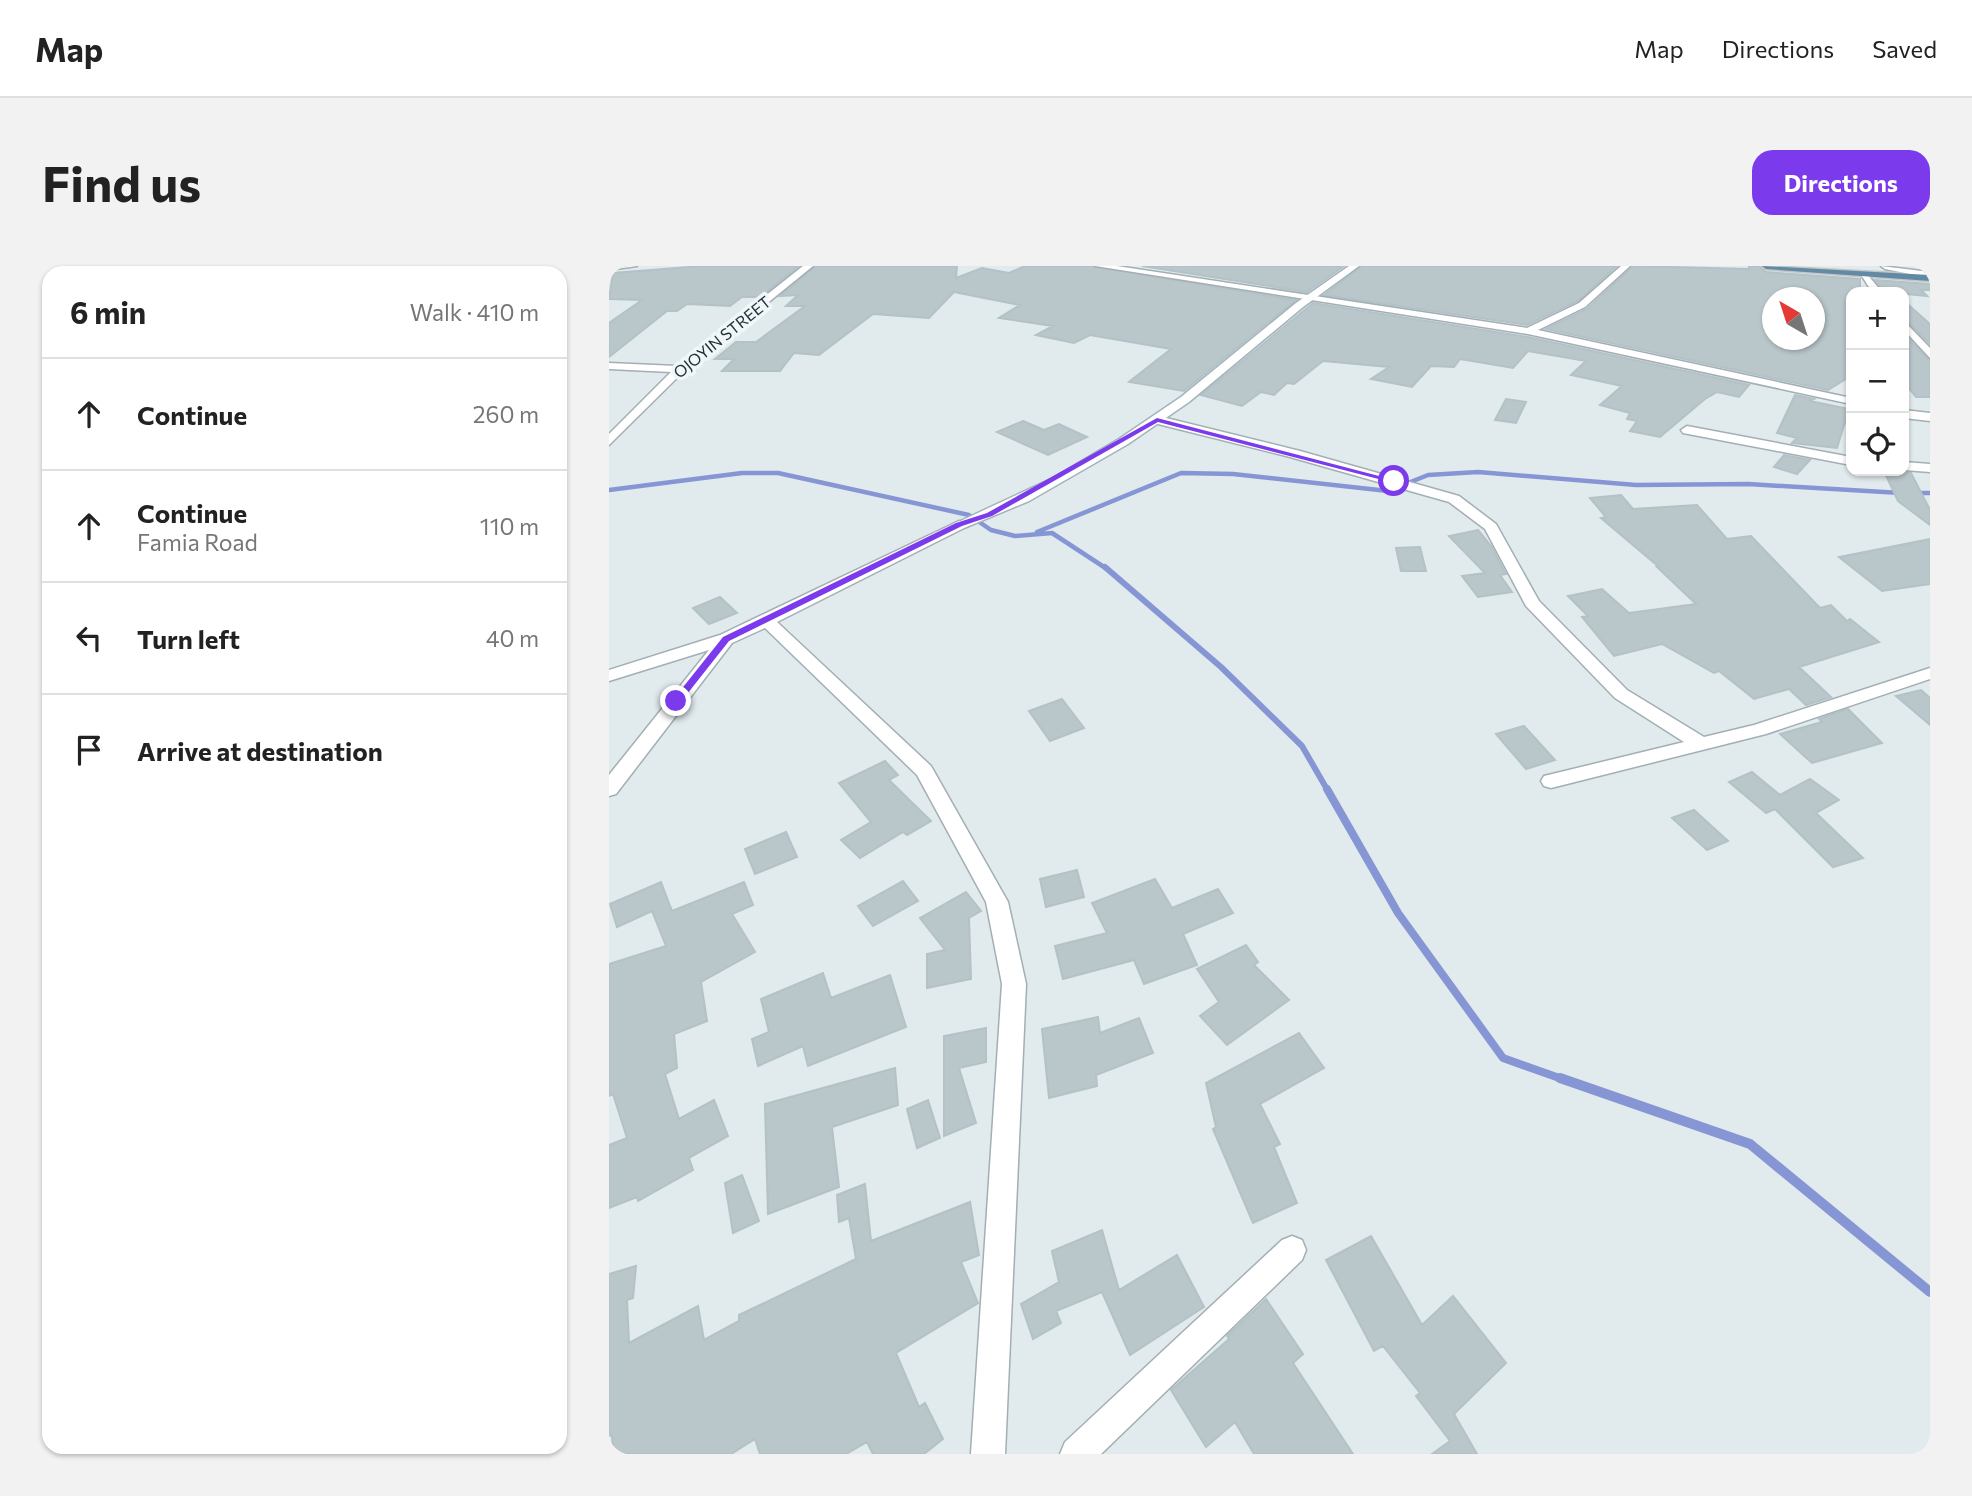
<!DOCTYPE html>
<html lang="en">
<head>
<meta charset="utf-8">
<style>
	:root { --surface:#fff; --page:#f2f2f2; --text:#222; --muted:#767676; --line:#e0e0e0; --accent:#7c3aed }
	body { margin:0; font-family:Commissioner,sans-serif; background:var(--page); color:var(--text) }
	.controls { position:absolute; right:21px; top:21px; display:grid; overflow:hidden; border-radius:14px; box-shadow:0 2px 5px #0004 }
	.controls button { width:63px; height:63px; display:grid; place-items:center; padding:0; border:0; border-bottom:2px solid var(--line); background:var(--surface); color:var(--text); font:35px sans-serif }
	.compass { position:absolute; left:1153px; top:21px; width:63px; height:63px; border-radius:50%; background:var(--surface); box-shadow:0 2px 5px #0004; rotate:321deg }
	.stop { position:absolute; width:21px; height:21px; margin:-16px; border:5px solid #7c3aed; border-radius:50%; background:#fff }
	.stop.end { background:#7c3aed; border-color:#fff; box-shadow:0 2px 7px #0008 }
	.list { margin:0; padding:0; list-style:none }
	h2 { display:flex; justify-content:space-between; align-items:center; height:91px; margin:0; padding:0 28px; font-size:30px }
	h2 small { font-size:23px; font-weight:400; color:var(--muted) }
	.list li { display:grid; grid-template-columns:46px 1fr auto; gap:21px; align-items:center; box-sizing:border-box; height:112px; padding:0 28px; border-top:2px solid var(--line) }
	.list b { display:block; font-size:26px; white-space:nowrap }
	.list p { margin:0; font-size:23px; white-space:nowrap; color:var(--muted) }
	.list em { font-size:23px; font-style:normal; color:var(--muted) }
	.icon { flex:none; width:38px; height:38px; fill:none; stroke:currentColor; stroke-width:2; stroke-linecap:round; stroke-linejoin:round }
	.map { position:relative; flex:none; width:1321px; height:1188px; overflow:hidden; border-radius:21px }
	header { display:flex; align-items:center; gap:42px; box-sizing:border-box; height:98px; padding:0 35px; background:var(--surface); border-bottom:2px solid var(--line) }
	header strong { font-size:33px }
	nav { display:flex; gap:38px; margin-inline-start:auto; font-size:24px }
	.intro { display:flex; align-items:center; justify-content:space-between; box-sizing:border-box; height:168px; padding:0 42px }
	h1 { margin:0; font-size:49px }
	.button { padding:18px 32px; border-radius:21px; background:var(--accent); color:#fff; font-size:24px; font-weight:700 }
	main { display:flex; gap:42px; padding:0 42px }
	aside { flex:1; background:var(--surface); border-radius:21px; box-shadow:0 2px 5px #0004 }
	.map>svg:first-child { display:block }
</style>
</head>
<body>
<header>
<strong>Map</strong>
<nav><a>Map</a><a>Directions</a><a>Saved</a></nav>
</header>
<div class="intro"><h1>Find us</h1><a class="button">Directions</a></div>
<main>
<aside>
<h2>6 min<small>Walk · 410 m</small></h2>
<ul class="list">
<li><svg class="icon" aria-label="ahead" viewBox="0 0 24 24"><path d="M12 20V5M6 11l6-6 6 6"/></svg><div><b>Continue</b></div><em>260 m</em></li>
<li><svg class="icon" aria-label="ahead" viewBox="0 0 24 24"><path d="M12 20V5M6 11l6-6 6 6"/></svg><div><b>Continue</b><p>Famia Road</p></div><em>110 m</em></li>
<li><svg class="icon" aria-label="left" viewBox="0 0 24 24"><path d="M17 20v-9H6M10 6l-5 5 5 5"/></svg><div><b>Turn left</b></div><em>40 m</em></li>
<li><svg class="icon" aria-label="arrive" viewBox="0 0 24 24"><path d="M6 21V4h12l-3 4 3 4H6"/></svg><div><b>Arrive at destination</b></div></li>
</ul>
</aside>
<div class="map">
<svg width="1321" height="1188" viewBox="0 0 1321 1188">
	<rect width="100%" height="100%" fill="#e1eaec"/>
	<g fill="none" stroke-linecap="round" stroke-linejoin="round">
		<!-- stream-far3 -->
		<path stroke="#8696d4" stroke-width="4.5" d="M 0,224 L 133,207 L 169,207 L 360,249 L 382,264 L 406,270 L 443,267 L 498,303
			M 1304,227 L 1321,227
			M 428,266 L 572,207 L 624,208 L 779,225 L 819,209 L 869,206 L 1027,219 L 1139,218 L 1292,227"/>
		<!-- stream-far2 -->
		<path stroke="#8696d4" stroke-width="6" d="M 496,301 L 612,401 L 693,480 L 719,525"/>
		<!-- stream-far1 -->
		<path stroke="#8696d4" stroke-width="8" d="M 718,523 L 789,647 L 894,792 L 956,814"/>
		<!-- stream -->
		<path stroke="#8696d4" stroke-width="10" d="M 951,812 L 1141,878 L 1321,1026"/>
	</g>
	<!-- building -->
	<path fill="#b9c6ca" stroke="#b3c2c6" stroke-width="2" fill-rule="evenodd" d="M 93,0 L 190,0 L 151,31 L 133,31 L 121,40 L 78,38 L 68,45 L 58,45 L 0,91 L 0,57 L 33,34 L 0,33 L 4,7 Z
		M 207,0 L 348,0 L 347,12 L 373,2 L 400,7 L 416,0 L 483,0 L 687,34 L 575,125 L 520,116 L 562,83 L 481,69 L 465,77 L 427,69 L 444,60 L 390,52 L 411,39 L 345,26 L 320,52 L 264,48 L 210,89 L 185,87 L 171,105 L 113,105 L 125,93 L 106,93 L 127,76 L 147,76 L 196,40 L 177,40 L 189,29 L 171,30 Z
		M 533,0 L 735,0 L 698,26 Z
		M 753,0 L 1008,0 L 969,35 L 918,59 L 715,29 Z
		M 1024,0 L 1140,3 L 1140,0 L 1150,0 L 1157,6 L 1251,13 L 1251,26 L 1242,26 L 1242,110 L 1219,124 L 937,63 L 978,43 ZM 1164,32 L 1206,32 L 1206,74 L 1164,74 Z
		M 1266,14 L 1321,18 L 1321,24 L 1312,24 L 1318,30 L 1276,26 Z
		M 1295,35 L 1321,58 L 1321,78 L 1295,52 Z
		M 704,37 L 919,71 L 1140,119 L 1130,131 L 1108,126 L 1096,133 L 1051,171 L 1021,165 L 1028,155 L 1018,153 L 1021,147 L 991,139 L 1013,120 L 962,109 L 977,95 L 919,85 L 904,102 L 851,93 L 845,101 L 822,100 L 803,121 L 762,113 L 780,101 L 714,95 L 685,118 L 678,117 L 665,129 L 652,126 L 633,140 L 592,129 Z
		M 1295,68 L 1321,95 L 1321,131 L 1307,131 L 1295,116 Z
		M 1186,129 L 1205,133 L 1201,135 L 1240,143 L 1228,182 L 1183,177 L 1188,172 L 1168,167 Z
		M 897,133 L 917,136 L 907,157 L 886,154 Z
		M 414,155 L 435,164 L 450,158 L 478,171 L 439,189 L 388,166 Z
		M 1175,189 L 1201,194 L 1188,208 L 1165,201 Z
		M 1275,205 L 1302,207 L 1321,244 L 1321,259 L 1289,235 Z
		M 1012,229 L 1024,243 L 1088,239 L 1118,273 L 1142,270 L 1211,342 L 1222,339 L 1238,355 L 1241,353 L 1270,376 L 1190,401 L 1222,431 L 1197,439 L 1180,423 L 1145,433 L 1110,405 L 1105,407 L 1053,378 L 1005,390 L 973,351 L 979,350 L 959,330 L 993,323 L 1020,347 L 1087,338 L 1048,301 L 1050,301 L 992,252 L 997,251 L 981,232 Z
		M 869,264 L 882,280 L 897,308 L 891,309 L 903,326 L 869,331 L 853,310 L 876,307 L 840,270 Z
		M 1321,273 L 1321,318 L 1273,325 L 1230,291 Z
		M 811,281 L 817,305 L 792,305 L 787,282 Z
		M 111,331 L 128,347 L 100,358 L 84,342 Z
		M 1312,424 L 1321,432 L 1321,459 L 1287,430 Z
		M 453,433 L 475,462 L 441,475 L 420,445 Z
		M 1239,443 L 1273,477 L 1203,497 L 1171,468 L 1213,456 L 1210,453 Z
		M 915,460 L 946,494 L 917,503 L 887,468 Z
		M 276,495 L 289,509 L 280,514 L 322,555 L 298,569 L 294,566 L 251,592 L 232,574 L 262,556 L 230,517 Z
		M 1143,506 L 1171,529 L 1201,513 L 1230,534 L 1207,547 L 1254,592 L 1224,601 L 1166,543 L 1157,547 L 1120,516 Z
		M 1085,544 L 1119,575 L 1098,584 L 1063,552 Z
		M 177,566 L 188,591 L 146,608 L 136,583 Z
		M 468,604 L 475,631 L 437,641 L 431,613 Z
		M 546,613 L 563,642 L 609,623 L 624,647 L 574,668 L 588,699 L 535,718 L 525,694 L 454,713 L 446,680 L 498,667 L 483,637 Z
		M 294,615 L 309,635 L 264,660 L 249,640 Z
		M 52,616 L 63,645 L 135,616 L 144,639 L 123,648 L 146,686 L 92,716 L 98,755 L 65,768 L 68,802 L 56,808 L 70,853 L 105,834 L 119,870 L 80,892 L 84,904 L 29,935 L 28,931 L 0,942 L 0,879 L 18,872 L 4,828 L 0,830 L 0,698 L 57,680 L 43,645 L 8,661 L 1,638 Z
		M 357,626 L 372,645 L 360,652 L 362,713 L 318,722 L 318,688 L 336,684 L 311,652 Z
		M 637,679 L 649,696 L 645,699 L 680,734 L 618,779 L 591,750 L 610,736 L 588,703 Z
		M 214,707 L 222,732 L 281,709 L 297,761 L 199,800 L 194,780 L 149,800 L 143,773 L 160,766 L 152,733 Z
		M 489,751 L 491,767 L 530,752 L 544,787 L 487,809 L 488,820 L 440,832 L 433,763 Z
		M 377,762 L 377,796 L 350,802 L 367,857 L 335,870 L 335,770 Z
		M 690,767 L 715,802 L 651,838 L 671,878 L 665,881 L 688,937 L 644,957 L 604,863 L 607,861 L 597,817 Z
		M 286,802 L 289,839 L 223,861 L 230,921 L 159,948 L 156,838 Z
		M 319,834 L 331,872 L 308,882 L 298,843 Z
		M 133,909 L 150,955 L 124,967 L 116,917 Z
		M 256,918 L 262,975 L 361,936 L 370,989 L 352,996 L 369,1037 L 287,1087 L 310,1141 L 316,1137 L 334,1173 L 315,1188 L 264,1188 L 258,1176 L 237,1188 L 151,1188 L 146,1173 L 122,1188 L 4,1188 L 3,1169 L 0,1170 L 0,1008 L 27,1000 L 24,1032 L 18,1034 L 20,1077 L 89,1040 L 95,1074 L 130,1055 L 130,1049 L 247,993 L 240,952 L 230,956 L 228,929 Z
		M 493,964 L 510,1024 L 568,989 L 595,1041 L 521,1089 L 493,1026 L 447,1045 L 452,1057 L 424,1073 L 412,1038 L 450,1016 L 443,985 Z
		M 762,970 L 813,1059 L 844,1030 L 897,1097 L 845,1148 L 868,1188 L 823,1188 L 841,1175 L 807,1130 L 811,1127 L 774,1080 L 765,1085 L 717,994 Z
		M 657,1033 L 694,1088 L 684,1097 L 744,1188 L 645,1188 L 626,1156 L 597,1181 L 562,1124 L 620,1073 L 618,1070 Z"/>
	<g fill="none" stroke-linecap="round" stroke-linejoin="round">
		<!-- street casing -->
		<g stroke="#a3afb4" stroke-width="3">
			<path id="street" d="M 0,0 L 28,0 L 0,4 Z
				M 194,0 L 204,0 L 75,105 L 0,179 L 0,168 L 62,106 L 0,103 L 0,97 L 68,100 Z
				M 486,0 L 508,0 L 918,62 L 970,37 L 1012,0 L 1021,0 L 976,41 L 929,64 L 1242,132 L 1242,138 L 919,68 Z
				M 1272,0 L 1321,6 L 1321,12 L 1276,3 Z
				M 1251,7 L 1257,7 L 1273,26 L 1263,26 Z
				M 1295,55 L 1321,82 L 1321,92 L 1295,64 Z
				M 1295,144 L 1321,147 L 1321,155 L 1295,152 Z
				M 549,150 L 691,185 L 850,230 L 887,258 L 930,335 L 1018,424 L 1095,471 L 1145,459 L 1321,402 L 1321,413 L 1157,468 L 942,522 L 935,520 L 932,515 L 935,510 L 1075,476 L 1006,432 L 917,340 L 876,263 L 840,236 L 681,191 L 545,157 L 545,151 Z
				M 1078,160 L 1242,191 L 1242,199 L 1074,167 L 1072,164 Z
				M 1295,196 L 1321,198 L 1321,206 L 1295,204 Z
				M 350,255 L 355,256 L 355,262 L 168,356 L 322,500 L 399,636 L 417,718 L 396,1188 L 362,1188 L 393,718 L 377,636 L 308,509 L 156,362 L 123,377 L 7,528 L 0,530 L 0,509 L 100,384 L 0,415 L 0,404 L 111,369 Z
				M 683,970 L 693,974 L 697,984 L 693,994 L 492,1188 L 451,1188 L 456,1176 L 673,974 Z"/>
		</g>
		<!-- secondary casing -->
		<g stroke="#a2b3bb" stroke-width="3">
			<path id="secondary" d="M 740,0 L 750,0 L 694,41 L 580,136 L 519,178 L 420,235 L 355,262 L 343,259 L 444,212 L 510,173 L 572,131 L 687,37 Z"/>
		</g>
		<!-- primary casing -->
		<g stroke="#c1c6c9" stroke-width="3">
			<path id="primary" d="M 1153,0 L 1321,9 L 1321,15 L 1157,3 Z"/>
		</g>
		<!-- street -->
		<use href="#street" fill="#fff" fill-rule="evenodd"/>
		<!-- secondary -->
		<use href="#secondary" fill="#fff" fill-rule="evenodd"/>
		<!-- primary -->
		<use href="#primary" fill="#638aa3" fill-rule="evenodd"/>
	</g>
	<!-- route -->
	<path fill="#7c3aed" d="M 548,152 L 789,215 L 785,217 L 549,156 L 383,250 L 353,260 L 120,375 L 71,437 L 63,435 L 114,371 L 347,257 L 378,247 Z"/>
	<g text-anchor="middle" stroke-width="7" stroke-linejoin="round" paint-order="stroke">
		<!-- far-street labels -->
		<g font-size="16" fill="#20323d" stroke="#f1f7f8">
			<text transform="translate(113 71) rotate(-39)" y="6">OJOYIN STREET</text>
		</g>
	</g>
</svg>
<div class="controls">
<button>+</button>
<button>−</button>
<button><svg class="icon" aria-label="locate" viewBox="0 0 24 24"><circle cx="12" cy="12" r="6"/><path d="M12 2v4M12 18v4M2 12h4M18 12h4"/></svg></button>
</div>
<svg class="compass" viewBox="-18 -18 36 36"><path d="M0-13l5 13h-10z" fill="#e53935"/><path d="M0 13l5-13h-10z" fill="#767676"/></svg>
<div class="stop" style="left:785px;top:215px"></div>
<div class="stop end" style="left:67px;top:435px"></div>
</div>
</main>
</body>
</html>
